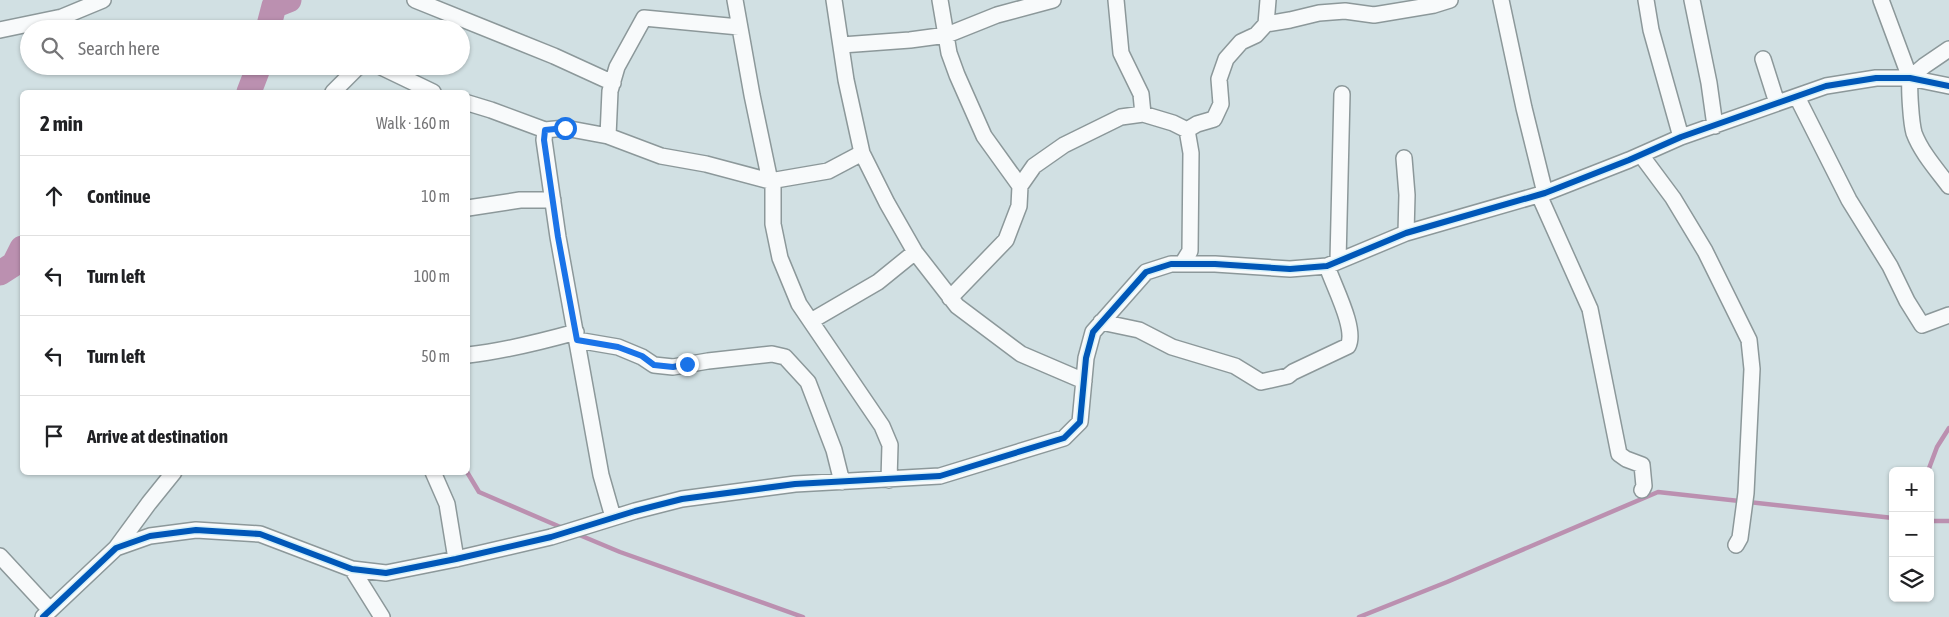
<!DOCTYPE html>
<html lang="en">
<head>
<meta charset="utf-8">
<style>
	:root { --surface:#fff; --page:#f2f2f2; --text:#202124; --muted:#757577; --line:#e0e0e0 }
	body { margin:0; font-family:"Asap Condensed",sans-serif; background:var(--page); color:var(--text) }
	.controls { position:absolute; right:15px; bottom:15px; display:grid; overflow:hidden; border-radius:8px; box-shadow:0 1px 4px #0004 }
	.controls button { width:45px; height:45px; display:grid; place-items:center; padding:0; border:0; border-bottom:1px solid var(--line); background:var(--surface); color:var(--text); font:25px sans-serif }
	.stop { position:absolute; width:15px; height:15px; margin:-11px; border:4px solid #1a73e8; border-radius:50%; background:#fff }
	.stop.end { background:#1a73e8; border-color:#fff; box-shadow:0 1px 5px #0008 }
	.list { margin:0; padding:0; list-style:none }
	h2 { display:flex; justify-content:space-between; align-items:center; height:65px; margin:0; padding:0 20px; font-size:21px }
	h2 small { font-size:16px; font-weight:400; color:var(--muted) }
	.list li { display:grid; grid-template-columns:32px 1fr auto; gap:15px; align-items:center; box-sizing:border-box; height:80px; padding:0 20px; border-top:1px solid var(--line) }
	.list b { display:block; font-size:19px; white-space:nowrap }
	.list em { font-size:16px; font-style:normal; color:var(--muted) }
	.icon { flex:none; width:28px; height:28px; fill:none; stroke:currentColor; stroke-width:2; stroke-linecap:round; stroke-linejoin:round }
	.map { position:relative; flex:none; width:1949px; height:617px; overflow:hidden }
	.search { position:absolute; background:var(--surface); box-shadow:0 1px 4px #0004; left:20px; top:20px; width:450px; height:55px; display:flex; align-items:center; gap:12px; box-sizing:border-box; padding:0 18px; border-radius:28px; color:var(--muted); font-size:19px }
	.panel { position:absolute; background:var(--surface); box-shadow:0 1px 4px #0004; left:20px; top:90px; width:450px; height:385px; border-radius:8px }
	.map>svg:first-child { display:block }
</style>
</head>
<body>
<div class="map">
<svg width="1949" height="617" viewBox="0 0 1949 617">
	<rect width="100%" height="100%" fill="#d1e0e3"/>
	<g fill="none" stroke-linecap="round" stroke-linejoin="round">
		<!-- stream -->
		<path stroke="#bb90b0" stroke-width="4.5" d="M 1928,471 L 1937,447 L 1949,428
			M 467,472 L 479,492 L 565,529
			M 1930,521 L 1949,521
			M 577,534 L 620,552 L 803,617
			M 1359,617 L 1447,582 L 1658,492 L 1893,518"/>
		<!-- river -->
		<path stroke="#bb90b0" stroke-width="25" d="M 268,29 L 274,6 L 289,0
			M 249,92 L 259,66
			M 0,273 L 14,264 L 22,248"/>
		<!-- street casing -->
		<g stroke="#8c989a" stroke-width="18">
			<path id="street" d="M 415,0 L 554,56 L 613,83
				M 735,0 L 752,95 L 770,181 L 773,186 L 773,224 L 780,258 L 799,304 L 882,426 L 890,445 L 889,480
				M 834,0 L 846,80 L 862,153 L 887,203 L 915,252 L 957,306 L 1021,354 L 1084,381
				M 940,0 L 949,53 L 957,75 L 984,136 L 1020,186 L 1019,206 L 1006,240 L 950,298
				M 1501,0 L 1524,108 L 1545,193
				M 1646,0 L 1651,30 L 1681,137
				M 1692,0 L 1709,83 L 1715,126
				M 1881,0 L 1910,78 C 1909,90 1911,122 1914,133 C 1921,152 1937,170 1949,186
				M 1266,24 L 1290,20 L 1319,13 L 1345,11 L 1374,15 L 1434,5 L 1450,0
				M 0,30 L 62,17 L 103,0
				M 842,45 L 910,40 L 947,35 L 997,15 L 1053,0
				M 1763,59 L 1777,103
				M 379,66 L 433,92
				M 1910,78 L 1924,66 L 1949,49
				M 333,92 L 357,68 L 361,66
				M 1797,97 L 1849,200 L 1890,266 L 1907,301 L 1922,325 L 1949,315
				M 468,103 L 491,110 L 545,130 L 565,128 L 608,136 L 661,156 L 706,164 L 770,181 L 828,171 L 862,153
				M 1143,114 L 1173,123 L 1187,130 L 1191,153 L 1190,251 L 1182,264
				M 545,130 L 544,140 L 558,237 L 601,475 L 613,517
				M 1187,130 L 1197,124 L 1214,119 L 1221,104 L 1219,79 L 1226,59 L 1241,42 L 1256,35 L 1266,24 L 1268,0
				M 608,136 L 610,91 L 617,67 L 644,18 L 739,27
				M 1641,155 L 1673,198 L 1705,251 L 1749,340 L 1752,369 L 1746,493 L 1740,538 L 1736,545
				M 1404,158 L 1407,195 L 1406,233
				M 1020,186 L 1034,166 L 1064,145 L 1121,117 L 1143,114 L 1141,94 L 1121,53 L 1116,0
				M 1539,195 L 1590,309 L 1619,454 L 1626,459 L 1642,465 L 1644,486 L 1642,490
				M 468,208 L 520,200 L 553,200
				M 1338,261 L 1342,94
				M 811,321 L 878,282 L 915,252
				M 1101,322 L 1139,330 L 1172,347 L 1235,366 L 1261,382 L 1288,376 L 1293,372 L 1348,346 C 1357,329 1333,285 1327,266
				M 577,340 L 618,347 L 642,357 L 654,365 L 673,367 L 708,361 L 772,354 L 785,357 L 808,382 L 834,450 L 842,482
				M 468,355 C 504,351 540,342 576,332
				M 433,472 L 447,504 L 456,559
				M 116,548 L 149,503 L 174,472
				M 0,556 L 50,610
				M 352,569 L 382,617
				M 43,617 L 116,548 L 150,536 L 196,530 L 260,534 L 352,569 L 386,573 L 456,559 L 551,537 L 635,511 L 682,499 L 795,484 L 940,476 L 1064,438 L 1080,422 L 1086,358 L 1093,332 L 1146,272 L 1171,264 L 1215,264 L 1290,269 L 1327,266 L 1406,233 L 1545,193 L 1629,160 L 1681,137 L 1826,86 L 1876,78 L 1910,78 L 1949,86"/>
		</g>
		<!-- street -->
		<use href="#street" stroke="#f8fafb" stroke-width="15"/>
		<!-- cycleway casing -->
		<g stroke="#d6f1f8" stroke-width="9">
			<path id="cycleway" d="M 43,617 L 116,548 L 150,536 L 196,530 L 260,534 L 352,569 L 386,573 L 456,559 L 551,537 L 635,511 L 682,499 L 795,484 L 940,476 L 1064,438 L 1080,422 L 1086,358 L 1093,332 L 1146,272 L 1171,264 L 1215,264 L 1290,269 L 1327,266 L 1406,233 L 1545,193 L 1629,160 L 1681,137 L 1826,86 L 1876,78 L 1910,78 L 1949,86"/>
		</g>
		<!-- cycleway -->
		<use href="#cycleway" stroke="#0057b8" stroke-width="6"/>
	</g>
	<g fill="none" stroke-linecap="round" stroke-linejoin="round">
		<!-- route -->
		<path stroke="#1a73e8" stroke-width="6" d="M 565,128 L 545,130 L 544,140 L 558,237 L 577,340 L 618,347 L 642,356 L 654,365 L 673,367 L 687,364"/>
	</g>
</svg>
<div class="controls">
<button>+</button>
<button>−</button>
<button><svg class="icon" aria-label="layers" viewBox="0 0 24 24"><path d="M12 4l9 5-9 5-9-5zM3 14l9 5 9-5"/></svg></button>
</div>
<div class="stop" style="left:565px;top:128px"></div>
<div class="stop end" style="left:687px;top:364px"></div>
<div class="search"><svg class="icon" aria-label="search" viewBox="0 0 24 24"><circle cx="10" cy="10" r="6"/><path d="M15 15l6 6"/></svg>Search here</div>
<section class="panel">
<h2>2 min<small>Walk · 160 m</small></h2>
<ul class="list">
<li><svg class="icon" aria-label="ahead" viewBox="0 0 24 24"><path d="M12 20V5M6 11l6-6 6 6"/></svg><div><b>Continue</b></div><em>10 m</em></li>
<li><svg class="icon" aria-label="left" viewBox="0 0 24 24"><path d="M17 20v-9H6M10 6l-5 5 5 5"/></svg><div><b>Turn left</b></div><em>100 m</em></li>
<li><svg class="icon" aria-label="left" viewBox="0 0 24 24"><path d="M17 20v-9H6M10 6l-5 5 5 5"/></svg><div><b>Turn left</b></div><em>50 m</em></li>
<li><svg class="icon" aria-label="arrive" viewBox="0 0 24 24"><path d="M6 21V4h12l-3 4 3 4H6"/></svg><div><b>Arrive at destination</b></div></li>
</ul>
</section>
</div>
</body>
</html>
